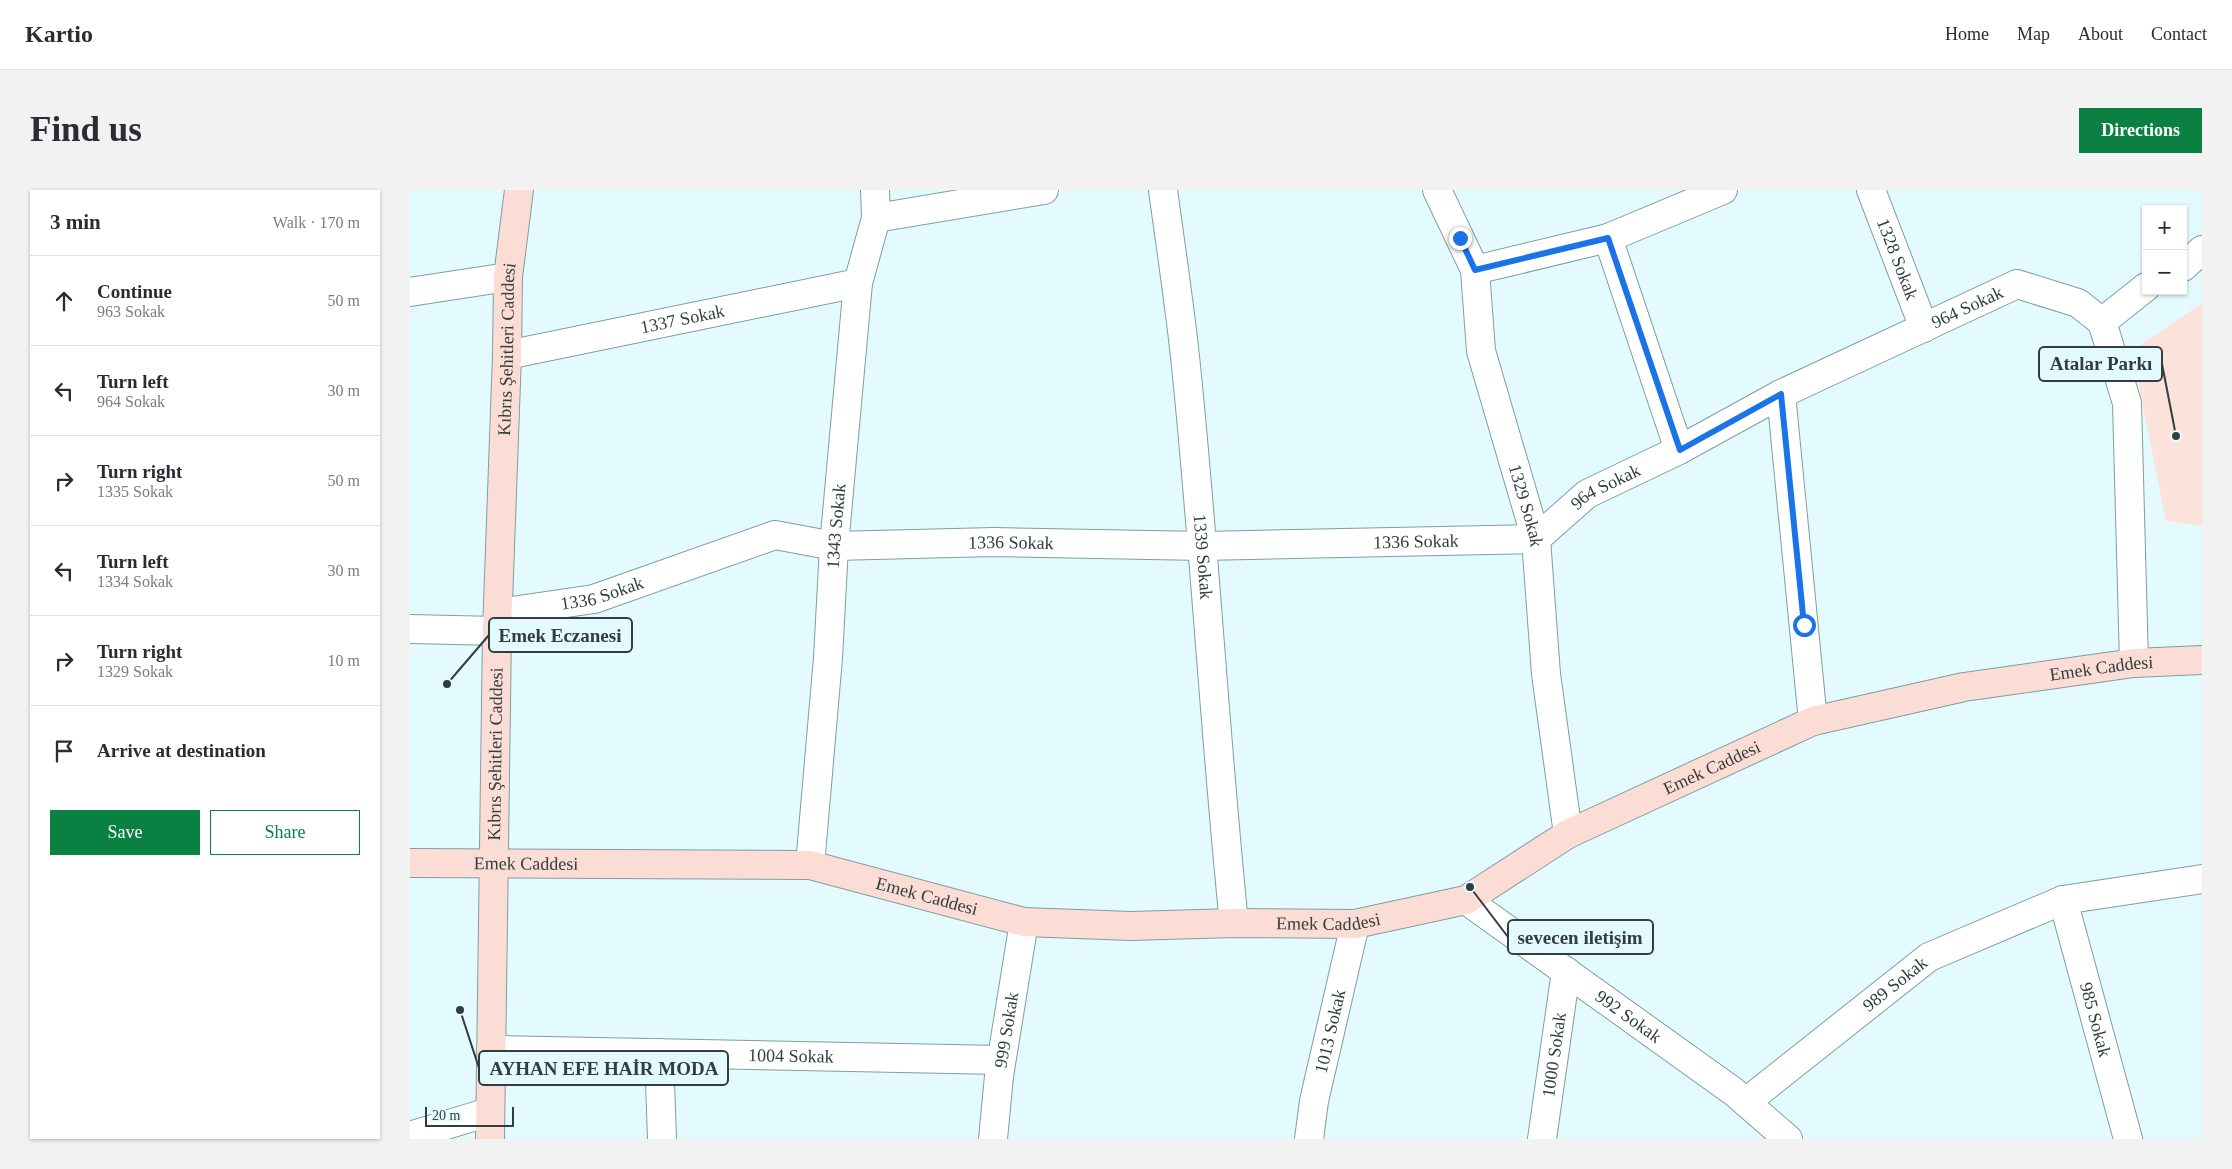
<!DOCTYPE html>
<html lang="en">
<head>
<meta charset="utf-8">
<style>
	:root { --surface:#fff; --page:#f2f2f3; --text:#2b2b33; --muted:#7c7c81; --line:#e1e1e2; --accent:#0b8043 }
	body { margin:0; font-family:Georgia,serif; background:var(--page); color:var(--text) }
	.controls { position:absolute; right:15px; top:15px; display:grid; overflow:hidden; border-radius:0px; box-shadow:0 1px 4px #0004 }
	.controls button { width:45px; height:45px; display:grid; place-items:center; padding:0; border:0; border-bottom:1px solid var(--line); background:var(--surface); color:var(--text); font:25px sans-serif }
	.scale { position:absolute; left:15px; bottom:12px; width:89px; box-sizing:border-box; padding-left:5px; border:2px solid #313d3e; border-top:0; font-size:14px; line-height:18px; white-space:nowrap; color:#313d3e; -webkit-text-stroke:4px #e3fbfe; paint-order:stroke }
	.stop { position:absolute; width:15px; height:15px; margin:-11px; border:4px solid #1a73e8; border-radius:50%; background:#fff }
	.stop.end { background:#1a73e8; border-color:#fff; box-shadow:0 1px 5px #0008 }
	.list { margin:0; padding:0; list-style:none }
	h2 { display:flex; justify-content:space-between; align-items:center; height:65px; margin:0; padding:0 20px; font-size:21px }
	h2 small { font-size:16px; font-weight:400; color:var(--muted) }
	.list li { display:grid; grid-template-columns:32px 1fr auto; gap:15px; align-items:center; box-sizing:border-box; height:90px; padding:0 20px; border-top:1px solid var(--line) }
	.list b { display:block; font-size:19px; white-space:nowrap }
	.list p { margin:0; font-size:16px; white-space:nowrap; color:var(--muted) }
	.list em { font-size:16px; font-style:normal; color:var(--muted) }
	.actions { display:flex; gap:10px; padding:15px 20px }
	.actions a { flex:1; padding:11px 0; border:1px solid var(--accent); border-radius:0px; text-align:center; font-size:18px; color:var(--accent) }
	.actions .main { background:var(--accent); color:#fff }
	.icon { flex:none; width:28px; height:28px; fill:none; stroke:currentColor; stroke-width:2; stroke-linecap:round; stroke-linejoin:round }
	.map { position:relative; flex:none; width:1792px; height:949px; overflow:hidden; border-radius:0px }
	header { display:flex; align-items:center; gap:30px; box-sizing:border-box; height:70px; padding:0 25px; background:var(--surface); border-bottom:1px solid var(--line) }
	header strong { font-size:24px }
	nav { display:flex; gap:28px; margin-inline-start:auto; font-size:18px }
	.intro { display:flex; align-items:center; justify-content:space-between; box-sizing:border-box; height:120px; padding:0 30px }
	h1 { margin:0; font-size:35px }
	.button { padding:12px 22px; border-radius:0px; background:var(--accent); color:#fff; font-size:18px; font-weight:700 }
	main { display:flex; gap:30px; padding:0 30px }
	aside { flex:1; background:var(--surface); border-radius:0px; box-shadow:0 1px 4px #0004 }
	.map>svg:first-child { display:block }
</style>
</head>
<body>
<header>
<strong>Kartio</strong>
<nav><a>Home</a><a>Map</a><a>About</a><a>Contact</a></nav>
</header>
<div class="intro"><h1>Find us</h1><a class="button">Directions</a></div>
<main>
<aside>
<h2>3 min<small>Walk · 170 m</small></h2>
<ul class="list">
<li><svg class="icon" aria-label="ahead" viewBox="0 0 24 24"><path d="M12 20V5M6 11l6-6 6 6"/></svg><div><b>Continue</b><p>963 Sokak</p></div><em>50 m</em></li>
<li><svg class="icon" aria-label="left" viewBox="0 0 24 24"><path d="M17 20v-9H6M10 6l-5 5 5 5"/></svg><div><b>Turn left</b><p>964 Sokak</p></div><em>30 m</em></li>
<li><svg class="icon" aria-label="right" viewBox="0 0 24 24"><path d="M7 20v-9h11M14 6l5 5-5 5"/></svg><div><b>Turn right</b><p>1335 Sokak</p></div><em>50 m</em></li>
<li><svg class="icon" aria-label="left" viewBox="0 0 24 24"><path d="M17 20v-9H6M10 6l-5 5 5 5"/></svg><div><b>Turn left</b><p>1334 Sokak</p></div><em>30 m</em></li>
<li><svg class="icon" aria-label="right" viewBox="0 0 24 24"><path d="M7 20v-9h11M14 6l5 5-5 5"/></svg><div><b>Turn right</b><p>1329 Sokak</p></div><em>10 m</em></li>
<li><svg class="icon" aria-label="arrive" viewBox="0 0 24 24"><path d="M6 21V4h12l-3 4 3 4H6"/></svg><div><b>Arrive at destination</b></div></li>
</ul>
<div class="actions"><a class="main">Save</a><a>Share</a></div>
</aside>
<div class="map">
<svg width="1792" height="949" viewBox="0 0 1792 949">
	<rect width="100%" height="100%" fill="#e3fbfe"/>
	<!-- green -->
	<path fill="#fbe2db" d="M 1792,113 L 1792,336 L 1756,331 L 1722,161 Z"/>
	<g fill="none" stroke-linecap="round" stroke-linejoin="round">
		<!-- street casing -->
		<g stroke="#809da0" stroke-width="30">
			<g id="street">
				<path id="s1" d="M 753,0 C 761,59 770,117 776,176 C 795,362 805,548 824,733"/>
				<path id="s2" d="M 1027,0 L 1065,80 L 1071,161 L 1126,349 L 1136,484 L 1158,644"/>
				<path id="s3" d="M 1461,0 L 1514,138"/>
				<path d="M 466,28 L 634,0"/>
				<path d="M 1198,48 L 1269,260"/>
				<path d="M 1773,77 L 1792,60"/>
				<path d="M 1065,80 L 1198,48 L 1313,0"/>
				<path d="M 0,102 L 98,87"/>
				<path d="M 1692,132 L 1736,97"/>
				<path id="s4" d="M 97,165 L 448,93"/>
				<path d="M 1371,204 L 1403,531"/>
				<path id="s5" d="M 89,423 L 184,409 L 365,345 L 424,356 L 584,352 L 793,356 L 1126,349 L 1177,304 L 1269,260 L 1371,204 L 1607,94 L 1668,113 L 1692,132 L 1717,213 L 1724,473"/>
				<path d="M 0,439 L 87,441"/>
				<path id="s6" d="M 400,675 L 418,468 L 424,356 L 448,93 L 466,28 L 465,0"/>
				<path id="s7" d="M 1056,710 L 1324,902 L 1378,949"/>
				<path id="s8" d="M 1653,710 L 1718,949"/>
				<path id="s9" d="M 81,860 L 591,870"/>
				<path d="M 249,863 L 252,949"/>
				<path id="s10" d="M 1336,912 L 1519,767 L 1653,710 L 1792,689"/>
				<path d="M 0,946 L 79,922"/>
				<path id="s11" d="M 583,949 L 589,886 L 614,732"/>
				<path id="s12" d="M 899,949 L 904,911 L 945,734"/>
				<path id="s13" d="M 1132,949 L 1156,781"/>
			</g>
		</g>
		<!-- secondary casing -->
		<g stroke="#809da0" stroke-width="30">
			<g id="secondary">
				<path id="s14" d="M 0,673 L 400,675 L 614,732 L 721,736 L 824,733 L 945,734 L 1056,710 L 1158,644 L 1403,531 L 1554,497 L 1724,473 L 1792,470"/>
				<path id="s15" d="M 80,949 L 87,441 L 97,165 L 98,87 L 109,0"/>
			</g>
		</g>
		<!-- street -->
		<use href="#street" stroke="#fff" stroke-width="28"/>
		<!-- secondary -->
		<use href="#secondary" stroke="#fcddd5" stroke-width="28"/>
	</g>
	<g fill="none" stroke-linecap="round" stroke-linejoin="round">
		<!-- route -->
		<path stroke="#1a73e8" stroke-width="6" d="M 1050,48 L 1065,80 L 1198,48 L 1270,260 L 1371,204 L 1394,435"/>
	</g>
	<g text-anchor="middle" stroke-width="5" stroke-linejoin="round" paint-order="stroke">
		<!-- street labels -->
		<g font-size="18" fill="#313d3e" stroke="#e3fbfe">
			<text dy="6" stroke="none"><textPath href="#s3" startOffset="74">1328 Sokak</textPath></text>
			<text dy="6" stroke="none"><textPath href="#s5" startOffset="1542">964 Sokak</textPath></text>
			<text dy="6" stroke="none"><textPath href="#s4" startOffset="179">1337 Sokak</textPath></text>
			<text dy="6" stroke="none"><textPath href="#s15" startOffset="790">Kıbrıs Şehitleri Caddesi</textPath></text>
			<text dy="6" stroke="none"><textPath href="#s5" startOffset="1138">964 Sokak</textPath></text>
			<text dy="6" stroke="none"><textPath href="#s2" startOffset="331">1329 Sokak</textPath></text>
			<text dy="6" stroke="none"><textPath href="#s6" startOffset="340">1343 Sokak</textPath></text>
			<text dy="6" stroke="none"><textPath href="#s5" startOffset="930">1336 Sokak</textPath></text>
			<text dy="6" stroke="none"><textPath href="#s5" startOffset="525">1336 Sokak</textPath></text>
			<text dy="6" stroke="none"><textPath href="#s1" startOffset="369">1339 Sokak</textPath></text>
			<text dy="6" stroke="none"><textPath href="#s5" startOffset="105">1336 Sokak</textPath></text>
			<text dy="6" stroke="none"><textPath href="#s14" startOffset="1751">Emek Caddesi</textPath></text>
			<text dy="6" stroke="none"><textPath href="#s15" startOffset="385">Kıbrıs Şehitleri Caddesi</textPath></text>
			<text dy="6" stroke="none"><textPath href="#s14" startOffset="1346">Emek Caddesi</textPath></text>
			<text dy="6" stroke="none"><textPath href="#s14" startOffset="116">Emek Caddesi</textPath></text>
			<text dy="6" stroke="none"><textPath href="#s14" startOffset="521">Emek Caddesi</textPath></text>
			<text dy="6" stroke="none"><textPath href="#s14" startOffset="926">Emek Caddesi</textPath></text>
			<text dy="6" stroke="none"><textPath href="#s10" startOffset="190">989 Sokak</textPath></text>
			<text dy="6" stroke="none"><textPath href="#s7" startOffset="200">992 Sokak</textPath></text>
			<text dy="6" stroke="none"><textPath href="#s8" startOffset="124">985 Sokak</textPath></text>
			<text dy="6" stroke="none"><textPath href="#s11" startOffset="110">999 Sokak</textPath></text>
			<text dy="6" stroke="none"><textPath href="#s12" startOffset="110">1013 Sokak</textPath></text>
			<text dy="6" stroke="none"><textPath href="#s13" startOffset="85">1000 Sokak</textPath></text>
			<text dy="6" stroke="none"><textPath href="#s9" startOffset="300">1004 Sokak</textPath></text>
		</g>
	</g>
	<!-- callouts -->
	<path fill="none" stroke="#313d3e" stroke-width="2" d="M1766 246L1752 174M37 494L79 445M1060 697L1098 747M50 820L69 878"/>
	<g fill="#313d3e" stroke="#e3fbfe" stroke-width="2">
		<circle cx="1766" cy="246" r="5"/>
		<circle cx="37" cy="494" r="5"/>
		<circle cx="1060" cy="697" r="5"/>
		<circle cx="50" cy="820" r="5"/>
	</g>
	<g fill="#e3fbfe" stroke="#313d3e" stroke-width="2">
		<rect x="1629" y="157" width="123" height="34" rx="5"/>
		<rect x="79" y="428" width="143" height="34" rx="5"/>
		<rect x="1098" y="730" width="145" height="34" rx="5"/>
		<rect x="69" y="861" width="249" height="34" rx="5"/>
	</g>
	<g font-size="19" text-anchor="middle" font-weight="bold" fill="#313d3e">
		<text x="1691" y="180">Atalar Parkı</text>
		<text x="150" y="452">Emek Eczanesi</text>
		<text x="1170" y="754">sevecen iletişim</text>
		<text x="194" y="885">AYHAN EFE HAİR MODA</text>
	</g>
</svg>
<div class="controls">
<button>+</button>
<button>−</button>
</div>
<div class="scale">20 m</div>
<div class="stop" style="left:1394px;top:435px"></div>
<div class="stop end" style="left:1050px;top:48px"></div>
</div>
</main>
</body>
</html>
